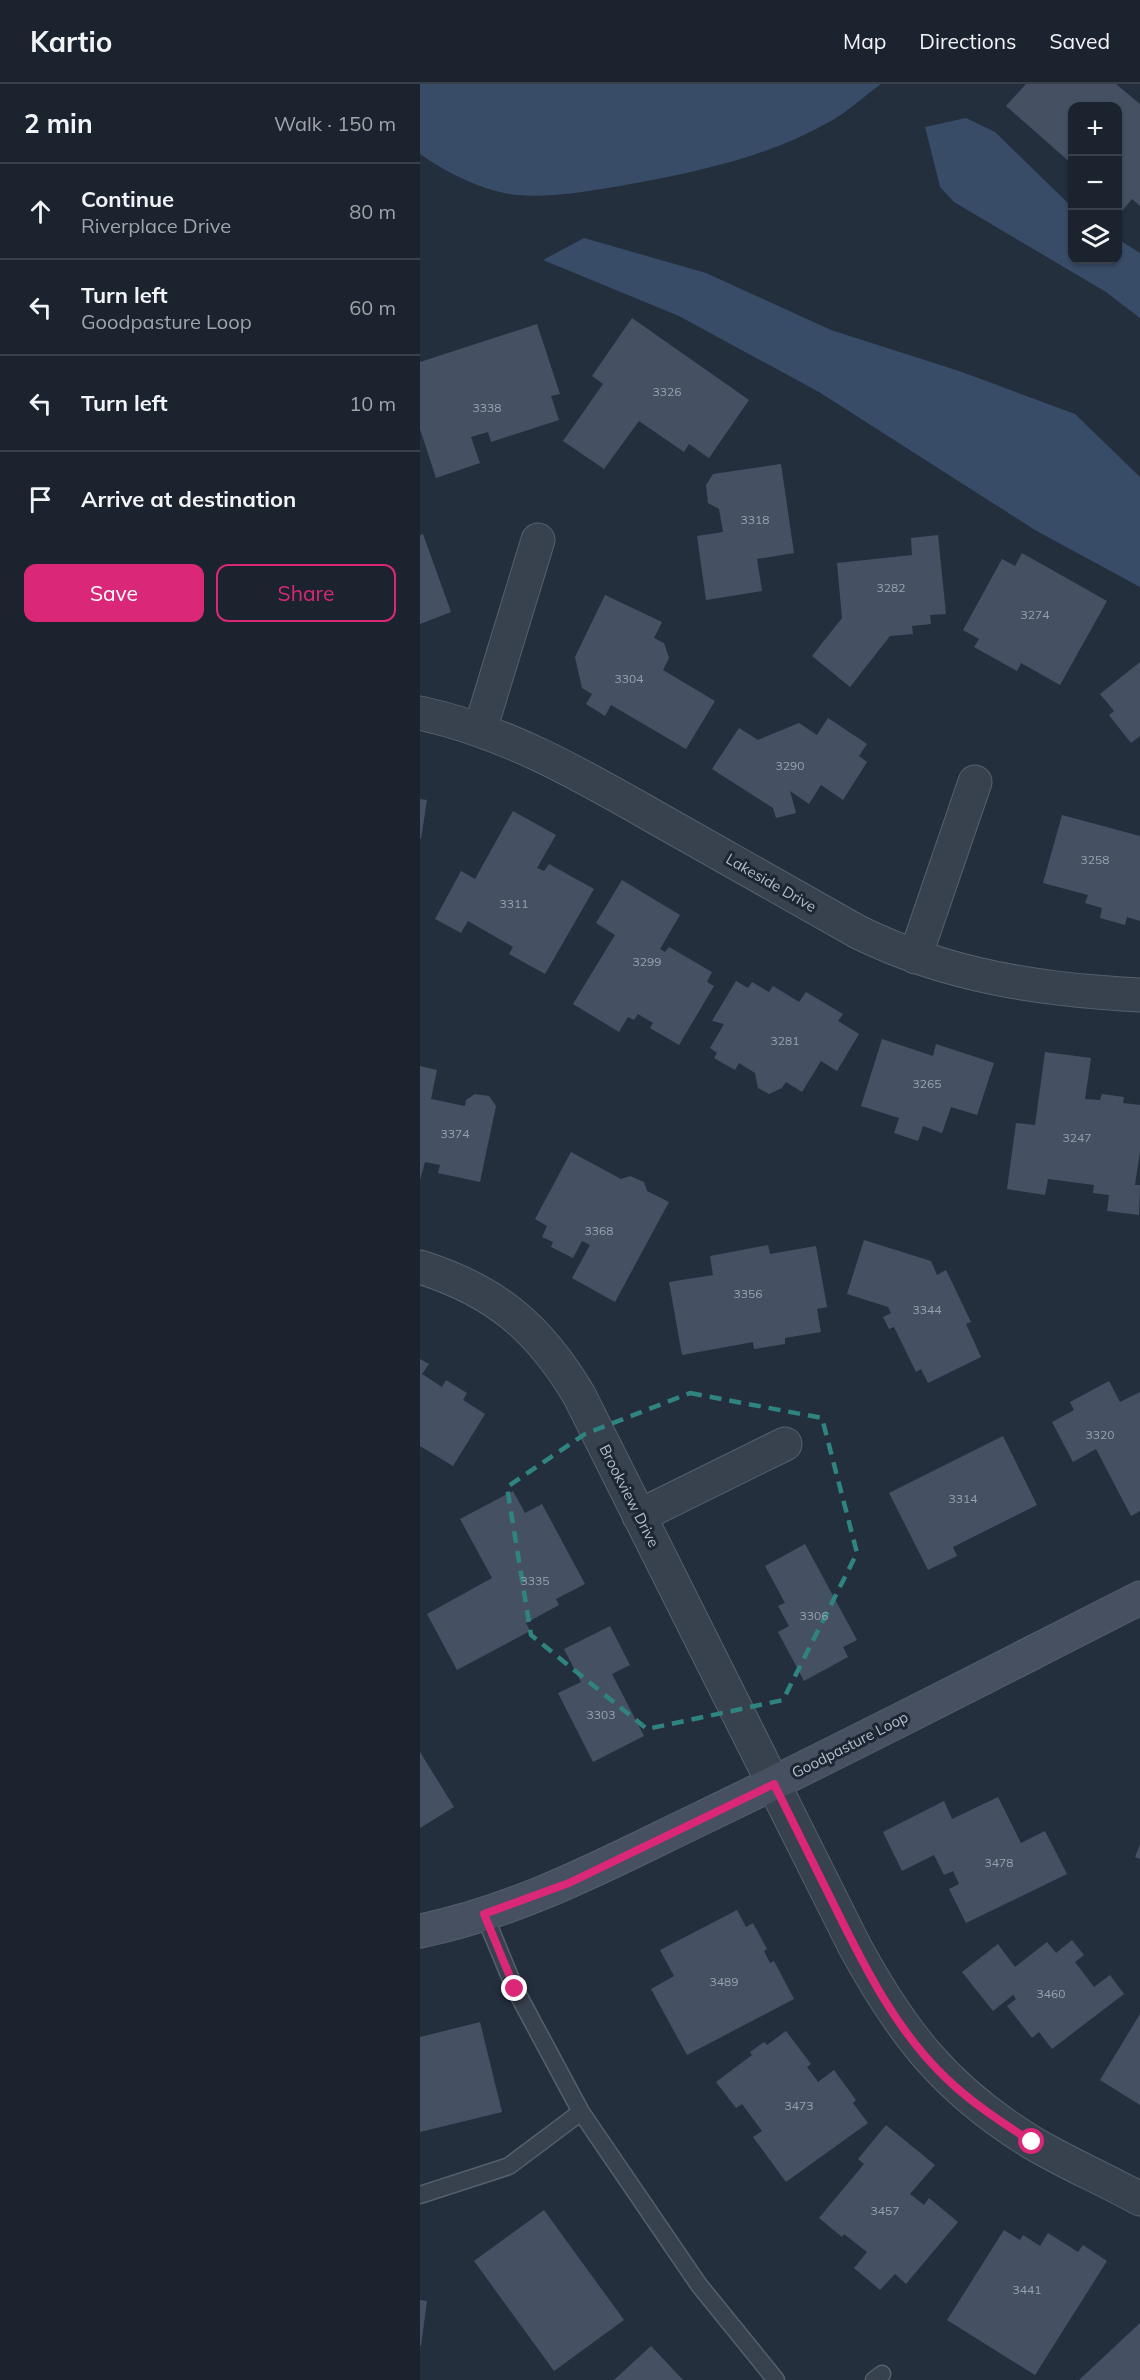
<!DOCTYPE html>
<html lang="en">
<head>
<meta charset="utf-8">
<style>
	:root { --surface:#1b232e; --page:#282f3a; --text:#f1f3f6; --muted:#a0a4aa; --line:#39404a; --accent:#db2777 }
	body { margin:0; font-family:Mulish,sans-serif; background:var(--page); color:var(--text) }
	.controls { position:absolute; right:18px; top:18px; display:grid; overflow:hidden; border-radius:12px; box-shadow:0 2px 4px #0004 }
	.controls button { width:54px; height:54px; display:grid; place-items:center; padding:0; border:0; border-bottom:2px solid var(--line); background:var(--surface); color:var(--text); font:30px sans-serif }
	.stop { position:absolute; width:18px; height:18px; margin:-14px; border:4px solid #db2777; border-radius:50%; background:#fff }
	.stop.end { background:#db2777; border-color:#fff; box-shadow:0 2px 6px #0008 }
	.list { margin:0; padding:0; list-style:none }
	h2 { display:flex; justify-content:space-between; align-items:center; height:78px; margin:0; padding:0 24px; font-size:26px }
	h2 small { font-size:20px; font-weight:400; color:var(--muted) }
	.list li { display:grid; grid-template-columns:39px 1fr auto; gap:18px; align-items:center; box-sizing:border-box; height:96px; padding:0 24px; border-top:2px solid var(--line) }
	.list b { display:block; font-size:22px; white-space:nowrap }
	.list p { margin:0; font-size:20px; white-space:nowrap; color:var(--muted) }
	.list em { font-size:20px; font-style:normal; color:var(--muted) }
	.actions { display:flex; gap:12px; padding:18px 24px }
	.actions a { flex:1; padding:14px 0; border:2px solid var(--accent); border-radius:12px; text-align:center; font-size:21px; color:var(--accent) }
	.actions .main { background:var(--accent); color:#fff }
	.icon { flex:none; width:33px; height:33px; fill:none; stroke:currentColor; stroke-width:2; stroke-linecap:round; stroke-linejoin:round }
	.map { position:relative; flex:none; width:720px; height:2296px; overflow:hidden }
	header { display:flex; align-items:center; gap:36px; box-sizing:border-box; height:84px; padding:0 30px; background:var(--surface); border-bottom:2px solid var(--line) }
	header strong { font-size:28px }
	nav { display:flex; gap:33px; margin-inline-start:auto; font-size:21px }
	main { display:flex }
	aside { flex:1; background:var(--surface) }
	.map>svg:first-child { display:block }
</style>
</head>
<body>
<header>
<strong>Kartio</strong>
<nav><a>Map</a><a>Directions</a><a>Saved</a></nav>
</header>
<main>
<aside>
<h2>2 min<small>Walk · 150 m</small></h2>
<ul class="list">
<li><svg class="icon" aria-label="ahead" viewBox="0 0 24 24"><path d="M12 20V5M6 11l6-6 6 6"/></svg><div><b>Continue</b><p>Riverplace Drive</p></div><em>80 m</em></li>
<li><svg class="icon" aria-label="left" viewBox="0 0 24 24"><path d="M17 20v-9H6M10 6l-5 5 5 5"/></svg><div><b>Turn left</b><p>Goodpasture Loop</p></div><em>60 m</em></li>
<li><svg class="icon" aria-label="left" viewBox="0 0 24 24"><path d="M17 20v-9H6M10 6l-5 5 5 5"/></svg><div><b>Turn left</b></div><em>10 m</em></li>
<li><svg class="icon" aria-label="arrive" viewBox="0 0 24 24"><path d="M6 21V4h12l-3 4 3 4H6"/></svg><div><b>Arrive at destination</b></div></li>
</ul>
<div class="actions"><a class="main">Save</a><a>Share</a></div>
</aside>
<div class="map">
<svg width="720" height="2296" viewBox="0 0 720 2296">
	<rect width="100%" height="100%" fill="#242f3e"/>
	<!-- water -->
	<path fill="#394c67" d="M 0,0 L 461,0 C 444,12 428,28 409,38 C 345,74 277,88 205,101 C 170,107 132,114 96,111 C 63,107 27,89 0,70 Z
		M 546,34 L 575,48 L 652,123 L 652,176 L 698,176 L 698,155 L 720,169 L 720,234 L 686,208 L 534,118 L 520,103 L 505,43 Z
		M 164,154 L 286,189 L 411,246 L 539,287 L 655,330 L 720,393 L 720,503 L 615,446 L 399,308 L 259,232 L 123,176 Z"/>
	<!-- building -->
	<path fill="#455162" d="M 606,0 L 696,0 L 720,20 L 720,122 L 712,115 L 698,132 L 698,22 L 652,22 L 652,80 L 586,22 Z
		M 212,234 L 329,316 L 289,374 L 269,360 L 264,368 L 219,337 L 184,385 L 143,357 L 183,300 L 172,292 Z
		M 117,240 L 140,310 L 131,312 L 139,336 L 71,358 L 68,348 L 51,353 L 60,379 L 16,394 L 0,345 L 0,278 Z
		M 361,380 L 374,469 L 337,475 L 342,507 L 286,516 L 277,452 L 303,448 L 299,425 L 288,419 L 286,401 L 293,390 Z
		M 3,450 L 31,528 L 0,540 L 0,451 Z
		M 518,451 L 526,530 L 510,531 L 511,540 L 492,542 L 493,550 L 470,552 L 430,603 L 392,572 L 422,534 L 417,479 L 492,471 L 491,454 Z
		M 602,469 L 687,517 L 640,601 L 601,579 L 597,587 L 554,563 L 559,555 L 543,546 L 582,475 L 595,482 Z
		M 185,511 L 242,538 L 234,554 L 244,559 L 249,574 L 243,586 L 295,617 L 266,665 L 191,621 L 185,632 L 166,620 L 172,610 L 162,604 L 155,573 Z
		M 720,578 L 720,652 L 711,659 L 689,631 L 694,627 L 680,610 Z
		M 408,634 L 447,660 L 439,672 L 447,678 L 423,716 L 401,701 L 389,720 L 370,707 L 376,729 L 356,734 L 353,724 L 292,685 L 319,644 L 338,656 L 379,639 L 397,651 Z
		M 0,715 L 7,716 L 1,755 L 0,755 Z
		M 93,727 L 136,751 L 117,784 L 124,787 L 129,780 L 174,805 L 125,890 L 89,870 L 93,863 L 48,837 L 41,849 L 15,835 L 41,787 L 55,795 Z
		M 642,731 L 720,752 L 720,837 L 707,833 L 705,841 L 680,834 L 682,824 L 665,819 L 668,811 L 623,799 Z
		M 202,796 L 260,831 L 240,865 L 245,868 L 249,863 L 292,888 L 287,898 L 294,902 L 259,961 L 230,944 L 233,939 L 218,930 L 214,936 L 208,933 L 199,948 L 153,920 L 195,851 L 176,839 Z
		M 316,897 L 328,904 L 332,898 L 349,908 L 353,902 L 379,918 L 386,908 L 423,930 L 418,937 L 439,950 L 417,987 L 401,977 L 382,1008 L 366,998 L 362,1004 L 349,1010 L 338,1004 L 335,989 L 319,979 L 315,986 L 294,974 L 297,969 L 290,964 L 304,940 L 292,937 Z
		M 462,955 L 513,972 L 516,960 L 574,979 L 557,1031 L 531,1023 L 522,1049 L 503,1042 L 498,1057 L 474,1049 L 479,1034 L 441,1022 Z
		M 625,968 L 671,974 L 665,1015 L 680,1016 L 682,1010 L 704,1013 L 703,1019 L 720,1021 L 720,1067 L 715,1101 L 720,1101 L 719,1131 L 687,1127 L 689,1111 L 673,1109 L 674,1101 L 628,1095 L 625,1111 L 587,1105 L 596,1039 L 615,1041 Z
		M 0,982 L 17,986 L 11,1015 L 45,1022 L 46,1016 L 55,1010 L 69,1012 L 76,1022 L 60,1098 L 18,1089 L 20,1081 L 5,1078 L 0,1096 Z
		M 151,1068 L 201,1095 L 210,1092 L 224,1098 L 227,1107 L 249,1118 L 195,1218 L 152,1194 L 170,1161 L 162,1157 L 153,1174 L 131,1163 L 133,1158 L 122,1153 L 127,1142 L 115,1135 Z
		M 444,1156 L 511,1177 L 517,1191 L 526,1186 L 551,1238 L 546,1240 L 561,1273 L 508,1299 L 501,1285 L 496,1288 L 474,1243 L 469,1245 L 463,1233 L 471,1229 L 468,1223 L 427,1210 Z
		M 348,1161 L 350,1170 L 396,1162 L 407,1223 L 397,1225 L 401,1248 L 365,1254 L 365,1260 L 334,1265 L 333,1258 L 262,1271 L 249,1198 L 293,1191 L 290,1172 Z
		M 0,1275 L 9,1280 L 2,1290 L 22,1303 L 26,1296 L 47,1309 L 43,1316 L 65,1330 L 33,1382 L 0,1362 Z
		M 689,1297 L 700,1318 L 720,1308 L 720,1427 L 711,1432 L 676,1365 L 653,1378 L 632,1338 L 654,1326 L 650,1318 Z
		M 583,1352 L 617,1421 L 533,1463 L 537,1472 L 508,1486 L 469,1409 Z
		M 93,1407 L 105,1429 L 122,1420 L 165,1500 L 136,1515 L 139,1521 L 106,1539 L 110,1547 L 37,1586 L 7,1530 L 72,1494 L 40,1435 Z
		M 385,1460 L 437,1556 L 423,1563 L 428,1573 L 384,1597 L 358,1548 L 369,1542 L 358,1522 L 365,1519 L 345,1482 Z
		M 190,1542 L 210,1581 L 192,1590 L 224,1652 L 173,1678 L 138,1609 L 161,1598 L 144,1565 Z
		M 0,1668 L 34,1723 L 0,1744 Z
		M 578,1713 L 601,1759 L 625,1747 L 647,1790 L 546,1839 L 529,1805 L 539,1800 L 533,1787 L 524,1791 L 514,1771 L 482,1787 L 463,1748 L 524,1717 L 532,1735 Z
		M 720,1761 L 720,1775 L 715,1773 Z
		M 317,1826 L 326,1843 L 333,1839 L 347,1865 L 344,1867 L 350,1879 L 354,1877 L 374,1915 L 267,1971 L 231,1905 L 254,1892 L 240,1866 Z
		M 652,1856 L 664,1871 L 655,1878 L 674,1903 L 690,1891 L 704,1910 L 632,1965 L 619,1948 L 612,1954 L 587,1922 L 596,1915 L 593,1911 L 573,1927 L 542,1888 L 578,1860 L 595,1883 L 627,1858 L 636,1869 Z
		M 720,1930 L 720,2021 L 680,1996 Z
		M 60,1938 L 82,2028 L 0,2048 L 0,1953 Z
		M 366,1947 L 391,1980 L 387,1983 L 398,1998 L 414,1986 L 436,2016 L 433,2019 L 448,2039 L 366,2098 L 333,2053 L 342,2047 L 322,2020 L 316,2024 L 296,1998 L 332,1971 L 330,1968 L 344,1958 L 347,1961 Z
		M 466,2041 L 515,2081 L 490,2110 L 504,2121 L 509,2114 L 538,2138 L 486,2200 L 475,2190 L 460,2206 L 434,2184 L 447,2168 L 424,2150 L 422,2153 L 399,2134 L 444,2080 L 438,2075 Z
		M 124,2126 L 204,2236 L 134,2287 L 54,2177 Z
		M 584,2146 L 600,2156 L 603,2151 L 620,2162 L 628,2149 L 658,2168 L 663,2161 L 687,2177 L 615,2291 L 527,2236 Z
		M 0,2216 L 7,2217 L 1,2262 L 0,2262 Z
		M 720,2239 L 720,2296 L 659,2296 Z
		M 231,2262 L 263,2296 L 194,2296 Z"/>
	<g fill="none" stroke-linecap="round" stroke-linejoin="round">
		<!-- lane casing -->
		<g stroke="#565f6c" stroke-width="19">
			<path id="lane" d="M 64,1830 L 95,1905 L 161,2028 L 279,2201 L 356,2296
				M 0,2111 L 89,2082 L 161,2028
				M 454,2296 L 462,2290"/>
		</g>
		<!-- street casing -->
		<g stroke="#565f6c" stroke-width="35">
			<path id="street" d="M 0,629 C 88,648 163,692 240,736 C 306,773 372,811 438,848 C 527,892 621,906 720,911
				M 60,646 L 118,456
				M 495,873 L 555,698
				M 0,1183 C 76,1207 119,1244 159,1311 L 434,1861 C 481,1948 525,2005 611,2058 C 646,2079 684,2095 720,2115
				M 219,1432 L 365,1360"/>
		</g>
		<!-- secondary casing -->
		<g stroke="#565f6c" stroke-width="35">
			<path id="secondary" d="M 0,1847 C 103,1826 192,1777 286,1732 C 432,1662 576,1587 720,1514"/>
		</g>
		<!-- lane -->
		<use href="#lane" stroke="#38414e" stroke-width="16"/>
		<!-- street -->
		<use href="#street" stroke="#38414e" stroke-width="33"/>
		<!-- secondary -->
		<use href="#secondary" stroke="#465061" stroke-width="33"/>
	</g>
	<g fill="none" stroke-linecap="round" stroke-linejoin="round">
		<!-- route -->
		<path stroke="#db2777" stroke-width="8" d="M 95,1905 L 64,1830 L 149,1799 L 354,1700 C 374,1741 395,1782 415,1823 C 445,1884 477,1948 527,1995 C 553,2020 583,2039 612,2058"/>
	</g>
	<!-- marked area -->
	<path fill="none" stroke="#308480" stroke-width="4.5" stroke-dasharray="12 8" stroke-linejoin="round" d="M 270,1309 L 402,1334 L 437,1469 L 363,1616 L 227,1645 L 111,1551 L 87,1403 L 165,1350 Z"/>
	<g text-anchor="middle" stroke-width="6" stroke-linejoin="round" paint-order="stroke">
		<!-- number labels -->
		<g font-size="12" fill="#98a1af">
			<text x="247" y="312">3326</text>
			<text x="67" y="328">3338</text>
			<text x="335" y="440">3318</text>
			<text x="471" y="508">3282</text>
			<text x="615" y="535">3274</text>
			<text x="209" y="599">3304</text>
			<text x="370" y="686">3290</text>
			<text x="675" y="780">3258</text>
			<text x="94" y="824">3311</text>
			<text x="227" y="882">3299</text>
			<text x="365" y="961">3281</text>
			<text x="507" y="1004">3265</text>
			<text x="35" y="1054">3374</text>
			<text x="657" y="1058">3247</text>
			<text x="179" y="1151">3368</text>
			<text x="328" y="1214">3356</text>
			<text x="507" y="1230">3344</text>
			<text x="680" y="1355">3320</text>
			<text x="543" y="1419">3314</text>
			<text x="115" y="1501">3335</text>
			<text x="394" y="1536">3306</text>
			<text x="181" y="1635">3303</text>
			<text x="579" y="1783">3478</text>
			<text x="304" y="1902">3489</text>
			<text x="631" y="1914">3460</text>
			<text x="379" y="2026">3473</text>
			<text x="465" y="2131">3457</text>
			<text x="607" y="2210">3441</text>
		</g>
		<!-- street labels -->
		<g font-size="15" fill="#b4bcc9" stroke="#1d2633">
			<text transform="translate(351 799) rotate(30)" y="5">Lakeside Drive</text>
			<text transform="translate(209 1412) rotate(63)" y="5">Brookview Drive</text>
			<text transform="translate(430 1661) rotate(-27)" y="5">Goodpasture Loop</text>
		</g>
	</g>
</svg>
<div class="controls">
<button>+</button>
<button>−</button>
<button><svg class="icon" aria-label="layers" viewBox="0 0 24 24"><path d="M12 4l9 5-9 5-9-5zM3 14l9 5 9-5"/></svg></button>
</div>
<div class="stop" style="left:612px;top:2058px"></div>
<div class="stop end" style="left:95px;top:1905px"></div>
</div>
</main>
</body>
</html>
